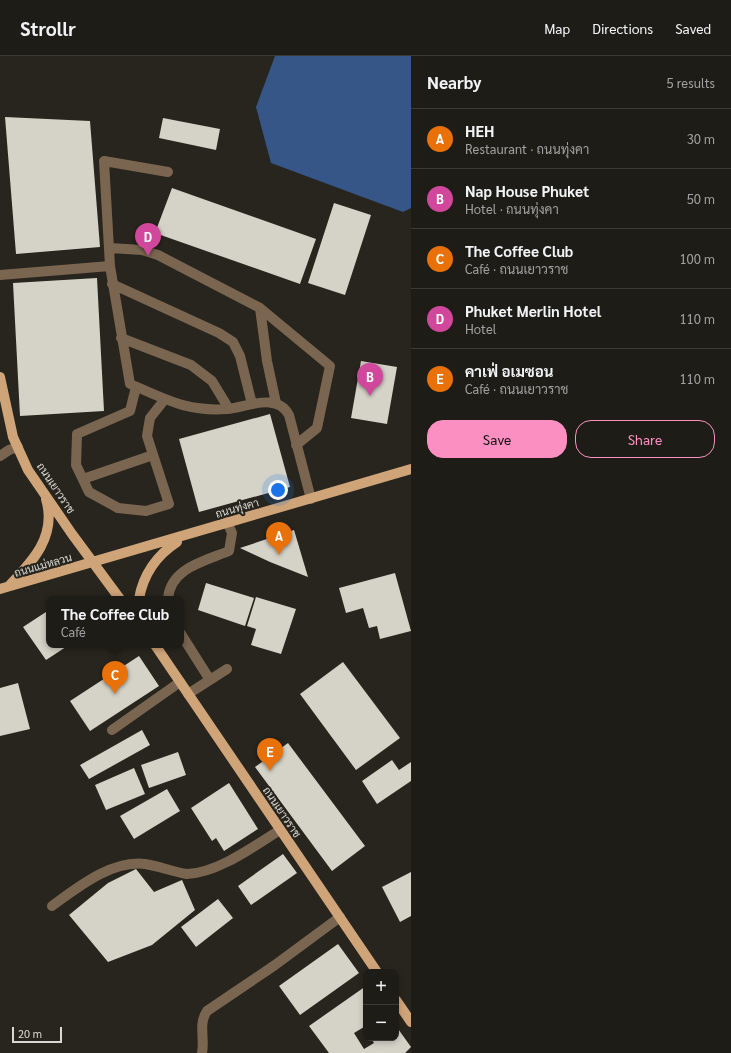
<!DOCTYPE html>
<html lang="en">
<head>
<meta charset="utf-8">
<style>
	:root { --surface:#1d1c16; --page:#25251f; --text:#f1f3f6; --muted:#a0a1a1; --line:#3b3a35; --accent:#fc8fc2 }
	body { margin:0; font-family:Georgia,Sarabun,serif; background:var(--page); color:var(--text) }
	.controls { position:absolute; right:12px; bottom:12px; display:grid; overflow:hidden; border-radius:8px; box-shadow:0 2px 6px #0003 }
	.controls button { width:36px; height:36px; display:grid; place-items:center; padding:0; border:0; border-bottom:1px solid var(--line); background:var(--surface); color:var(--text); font:20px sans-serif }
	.scale { position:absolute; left:12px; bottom:10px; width:50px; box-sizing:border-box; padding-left:4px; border:2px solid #dad8d4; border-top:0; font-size:11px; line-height:14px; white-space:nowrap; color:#dad8d4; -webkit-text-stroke:3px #27251d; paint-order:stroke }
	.you { position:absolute; left:278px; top:434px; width:14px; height:14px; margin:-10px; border:3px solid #fff; border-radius:50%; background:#1a73e8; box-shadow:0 0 0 6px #1a73e833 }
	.badge { display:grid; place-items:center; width:26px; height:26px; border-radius:50%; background:var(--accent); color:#fff; font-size:13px; font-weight:700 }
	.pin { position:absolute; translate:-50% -33px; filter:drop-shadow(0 1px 2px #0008) }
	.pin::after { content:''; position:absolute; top:21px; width:14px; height:12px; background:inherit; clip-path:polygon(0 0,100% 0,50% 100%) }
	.popup { position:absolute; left:46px; top:540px; width:138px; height:52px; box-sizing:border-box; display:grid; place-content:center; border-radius:8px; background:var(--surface); filter:drop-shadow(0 1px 3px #0005); font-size:13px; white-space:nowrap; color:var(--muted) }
	.popup b { font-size:15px; color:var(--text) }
	.popup::after { content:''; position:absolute; left:50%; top:100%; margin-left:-8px; border:8px solid transparent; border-top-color:var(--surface) }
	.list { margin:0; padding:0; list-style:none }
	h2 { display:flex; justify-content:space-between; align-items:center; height:52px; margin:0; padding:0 16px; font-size:17px }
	h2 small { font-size:13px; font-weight:400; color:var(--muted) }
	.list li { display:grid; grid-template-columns:26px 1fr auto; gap:12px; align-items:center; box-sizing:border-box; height:60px; padding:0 16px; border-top:1px solid var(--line) }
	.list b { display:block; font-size:15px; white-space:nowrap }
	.list p { margin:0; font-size:13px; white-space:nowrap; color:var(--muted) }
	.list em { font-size:13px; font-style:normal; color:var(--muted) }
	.actions { display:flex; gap:8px; padding:12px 16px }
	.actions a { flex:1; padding:9px 0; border:1px solid var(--accent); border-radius:16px; text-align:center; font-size:14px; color:var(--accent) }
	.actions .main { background:var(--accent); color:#111 }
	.map { position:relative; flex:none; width:411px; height:997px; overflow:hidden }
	header { display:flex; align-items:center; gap:24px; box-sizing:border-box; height:56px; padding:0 20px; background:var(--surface); border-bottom:1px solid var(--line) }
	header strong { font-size:19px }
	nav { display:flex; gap:22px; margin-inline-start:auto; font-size:14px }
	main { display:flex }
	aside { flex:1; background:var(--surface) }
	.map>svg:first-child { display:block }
</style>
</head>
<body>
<header>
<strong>Strollr</strong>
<nav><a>Map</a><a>Directions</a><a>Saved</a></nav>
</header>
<main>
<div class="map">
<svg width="411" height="997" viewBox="0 0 411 997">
	<rect width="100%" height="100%" fill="#27251d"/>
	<!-- water -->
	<path fill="#365688" d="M 275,0 L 411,0 L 411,152 L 403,156 L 271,107 L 256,51 Z"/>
	<!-- building -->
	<path fill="#d5d2c8" d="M 5,61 L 90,65 L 100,191 L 16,198 Z
		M 163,62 L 220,73 L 216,94 L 159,82 Z
		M 172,132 L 316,183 L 300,228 L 155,177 Z
		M 334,147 L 371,159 L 345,239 L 308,227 Z
		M 97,222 L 104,355 L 20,360 L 13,227 Z
		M 361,305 L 397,311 L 387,368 L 351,362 Z
		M 270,358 L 290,431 L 199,456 L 179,383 Z
		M 294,474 L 308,521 L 270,506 L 240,492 Z
		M 395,517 L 411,575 L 380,583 L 377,570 L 369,572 L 363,552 L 346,557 L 339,532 Z
		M 206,527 L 254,542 L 245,570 L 198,554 Z
		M 256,541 L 296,553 L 281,598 L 251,589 L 256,573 L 247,570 Z
		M 49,554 L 49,589 L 69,589 L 46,604 L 23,571 Z
		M 139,600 L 159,630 L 90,675 L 70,645 Z
		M 343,606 L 400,682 L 356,714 L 300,638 Z
		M 18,627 L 30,673 L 0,680 L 0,632 Z
		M 142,674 L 150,689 L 89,723 L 80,709 Z
		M 288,687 L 365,790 L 332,815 L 255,711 Z
		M 178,696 L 186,719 L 149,732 L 141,709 Z
		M 392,704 L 399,714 L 411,706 L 411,725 L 377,748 L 362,725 Z
		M 134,712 L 145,738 L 106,754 L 95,729 Z
		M 229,727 L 258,773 L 224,795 L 216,782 L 212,785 L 191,752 Z
		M 167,733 L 180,755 L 134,783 L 120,760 Z
		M 283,798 L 297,817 L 251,849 L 238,830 Z
		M 136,813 L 154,836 L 182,824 L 195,854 L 152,889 L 108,906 L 69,859 L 108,827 Z
		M 411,816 L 411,860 L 400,866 L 382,831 Z
		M 218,843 L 233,862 L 196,891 L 181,871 Z
		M 338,888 L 359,917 L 300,959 L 279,930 Z
		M 366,930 L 366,975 L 364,971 L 354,977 L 364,993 L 374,987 L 371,982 L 396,982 L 396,970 L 411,991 L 405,997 L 329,997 L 309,970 Z"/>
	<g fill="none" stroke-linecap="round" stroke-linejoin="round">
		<!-- minor -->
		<path stroke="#7a6550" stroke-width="10" d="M 168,116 L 104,105 L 110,210 L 130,328 C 166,343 186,356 227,353 C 247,351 277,336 289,359 L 311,443
			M 110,192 L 142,194 L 158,199 L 260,252 L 330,310 L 317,372 L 296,389
			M 0,219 L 110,210
			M 112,228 L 219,277 L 233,286 L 240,300 L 252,348
			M 260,252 L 267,305 L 276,347
			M 121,282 L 191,309 L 212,325 L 229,353
			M 136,331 L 130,355 L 77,378 L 76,409 L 89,436 L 118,452 L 146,455 L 169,448 L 147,380 L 150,362 L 165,343
			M 0,400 L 9,394 L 18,391
			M 83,423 L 153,399
			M 168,543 C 170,512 205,505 229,495 L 232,477 L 227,466
			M 181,578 L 210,624
			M 188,638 L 227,613
			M 112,674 L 180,626
			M 52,850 C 77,832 111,804 145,808 C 159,810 173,816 187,818 C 218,817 254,790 280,774
			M 202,997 C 205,982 198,968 207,955 L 275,909 L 340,861"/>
		<!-- major -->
		<path stroke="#d0a479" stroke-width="10" d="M 0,321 L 13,381 L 28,414 L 72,478 L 120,543
			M 9,530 C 33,505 57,480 46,443
			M 0,533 L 411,413
			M 139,543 C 143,519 157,499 177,486
			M 155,589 L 377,916
			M 396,944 L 411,966"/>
	</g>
	<g text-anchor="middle" stroke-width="4" stroke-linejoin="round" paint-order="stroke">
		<!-- street labels -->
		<g font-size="11" fill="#dad8d4" stroke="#27251d">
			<text transform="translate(56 432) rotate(56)" y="4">ถนนเยาวราช</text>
			<text transform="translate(237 452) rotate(-16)" y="4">ถนนทุ่งคา</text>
			<text transform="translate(43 509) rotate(-16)" y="4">ถนนแม่หลวน</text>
			<text transform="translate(282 756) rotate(56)" y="4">ถนนเยาวราช</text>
		</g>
	</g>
</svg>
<div class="controls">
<button>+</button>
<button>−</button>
</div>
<div class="scale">20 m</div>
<div class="you"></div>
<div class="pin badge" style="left:279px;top:499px;background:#e8710a">A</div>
<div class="pin badge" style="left:370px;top:340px;background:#d1479c">B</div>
<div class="pin badge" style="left:115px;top:638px;background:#e8710a">C</div>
<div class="popup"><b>The Coffee Club</b>Café</div>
<div class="pin badge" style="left:148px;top:200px;background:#d1479c">D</div>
<div class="pin badge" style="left:270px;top:715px;background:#e8710a">E</div>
</div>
<aside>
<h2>Nearby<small>5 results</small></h2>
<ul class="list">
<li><span class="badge" style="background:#e8710a">A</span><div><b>HEH</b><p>Restaurant · ถนนทุ่งคา</p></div><em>30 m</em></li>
<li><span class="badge" style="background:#d1479c">B</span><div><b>Nap House Phuket</b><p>Hotel · ถนนทุ่งคา</p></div><em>50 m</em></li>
<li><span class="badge" style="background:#e8710a">C</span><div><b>The Coffee Club</b><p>Café · ถนนเยาวราช</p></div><em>100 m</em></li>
<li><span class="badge" style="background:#d1479c">D</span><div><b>Phuket Merlin Hotel</b><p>Hotel</p></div><em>110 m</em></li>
<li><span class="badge" style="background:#e8710a">E</span><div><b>คาเฟ่ อเมซอน</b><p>Café · ถนนเยาวราช</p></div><em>110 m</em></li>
</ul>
<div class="actions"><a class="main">Save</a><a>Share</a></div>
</aside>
</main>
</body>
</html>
